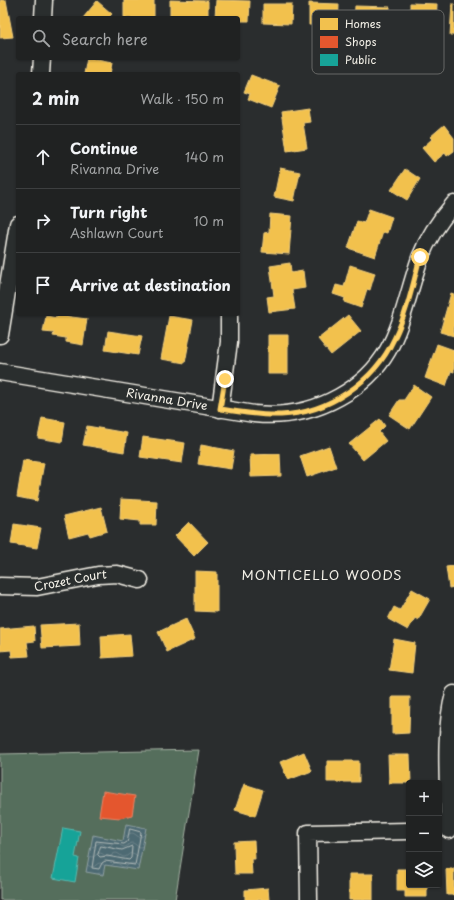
<!DOCTYPE html>
<html lang="en">
<head>
<meta charset="utf-8">
<style>
	:root { --surface:#202222; --page:#282a2a; --text:#f1f3f6; --muted:#a2a4a5; --line:#3d3f40 }
	body { margin:0; font-family:"Playpen Sans",sans-serif; background:var(--page); color:var(--text) }
	.controls { position:absolute; right:12px; bottom:12px; display:grid; overflow:hidden; border-radius:4px; box-shadow:0 1px 3px #0004 }
	.controls button { width:36px; height:36px; display:grid; place-items:center; padding:0; border:0; border-bottom:1px solid var(--line); background:var(--surface); color:var(--text); font:20px sans-serif }
	.stop { position:absolute; width:12px; height:12px; margin:-9px; border:3px solid #ffd166; border-radius:50%; background:#fff }
	.stop.end { background:#ffd166; border-color:#fff; box-shadow:0 1px 4px #0008 }
	.list { margin:0; padding:0; list-style:none }
	h2 { display:flex; justify-content:space-between; align-items:center; height:52px; margin:0; padding:0 16px; font-size:17px }
	h2 small { font-size:13px; font-weight:400; color:var(--muted) }
	.list li { display:grid; grid-template-columns:26px 1fr auto; gap:12px; align-items:center; box-sizing:border-box; height:64px; padding:0 16px; border-top:1px solid var(--line) }
	.list b { display:block; font-size:15px; white-space:nowrap }
	.list p { margin:0; font-size:13px; white-space:nowrap; color:var(--muted) }
	.list em { font-size:13px; font-style:normal; color:var(--muted) }
	.icon { flex:none; width:22px; height:22px; fill:none; stroke:currentColor; stroke-width:2; stroke-linecap:round; stroke-linejoin:round }
	.map { position:relative; flex:none; width:454px; height:900px; overflow:hidden }
	.search { position:absolute; background:var(--surface); box-shadow:0 1px 3px #0004; left:16px; top:16px; width:224px; height:44px; display:flex; align-items:center; gap:10px; box-sizing:border-box; padding:0 14px; border-radius:4px; color:var(--muted); font-size:15px }
	.panel { position:absolute; background:var(--surface); box-shadow:0 1px 3px #0004; left:16px; top:72px; width:224px; height:244px; border-radius:4px }
	.map>svg:first-child { display:block }
</style>
</head>
<body>
<div class="map">
<svg width="454" height="900" viewBox="0 0 454 900">
	<defs>
		<pattern id="water-waves" width="16" height="10" patternUnits="userSpaceOnUse"><rect width="16" height="10" fill="#4e6a73"/><path d="M0 5q4-4 8 0t8 0" fill="none" stroke="#688087"/></pattern>
	</defs>
	<rect width="100%" height="100%" fill="#2a2d2e"/>
	<filter id="ink" filterUnits="userSpaceOnUse"><feTurbulence type="fractalNoise" baseFrequency=".025" numOctaves="2"/><feDisplacementMap in="SourceGraphic" scale="8" xChannelSelector="R" yChannelSelector="G"/><feConvolveMatrix kernelMatrix="1 2 1 2 8 2 1 2 1" color-interpolation-filters="sRGB"/></filter>
	<g filter="url(#ink)">
		<!-- grass -->
		<path fill="#546e5c" stroke="#a4b0a2" d="M 199,750 L 175,900 L 0,900 L 0,754 Z"/>
		<!-- water -->
		<path fill="url(#water-waves)" stroke="#90a0a2" d="M 126,824 L 146,828 L 138,870 L 105,865 L 103,875 L 86,872 L 93,835 L 123,841 Z"/>
		<!-- homes -->
		<path fill="#f2c14e" stroke="#f3cf7c" d="M 0,0 L 6,0 L 13,37 L 0,38 Z
			M 124,0 L 154,0 L 154,18 L 124,18 Z
			M 170,0 L 208,1 L 208,18 L 170,18 Z
			M 216,0 L 250,1 L 249,21 L 238,21 L 238,18 L 215,18 Z
			M 97,1 L 112,14 L 108,18 L 83,18 Z
			M 309,3 L 339,4 L 338,34 L 322,34 L 322,25 L 309,25 Z
			M 410,3 L 437,4 L 436,24 L 410,22 Z
			M 263,4 L 292,4 L 291,24 L 263,23 Z
			M 452,4 L 454,4 L 454,35 L 450,35 Z
			M 355,6 L 390,7 L 389,27 L 354,26 Z
			M 87,58 L 112,63 L 110,74 L 84,74 Z
			M 251,75 L 280,86 L 271,108 L 248,99 L 250,94 L 244,92 Z
			M 308,108 L 310,122 L 303,123 L 307,148 L 287,151 L 281,112 Z
			M 444,125 L 454,138 L 454,151 L 447,156 L 445,153 L 434,162 L 422,148 L 432,139 L 430,137 Z
			M 280,168 L 300,172 L 294,201 L 274,197 Z
			M 405,169 L 420,179 L 407,200 L 391,190 Z
			M 369,209 L 392,217 L 387,233 L 383,232 L 375,257 L 348,248 L 357,221 L 364,223 Z
			M 270,214 L 292,216 L 289,254 L 262,252 L 264,233 L 269,232 Z
			M 290,263 L 291,273 L 303,271 L 305,288 L 292,290 L 295,309 L 269,312 L 267,297 L 274,296 L 270,266 Z
			M 350,265 L 375,273 L 370,290 L 367,289 L 361,308 L 344,302 L 345,298 L 333,294 L 336,285 L 344,287 Z
			M 451,293 L 454,294 L 454,336 L 440,332 Z
			M 57,315 L 87,319 L 83,345 L 66,342 L 66,338 L 53,336 L 54,333 L 43,332 L 46,316 L 57,318 Z
			M 348,315 L 361,331 L 331,355 L 318,339 Z
			M 169,316 L 193,320 L 185,363 L 161,359 Z
			M 108,331 L 142,336 L 138,355 L 105,350 Z
			M 268,335 L 288,335 L 288,374 L 268,374 Z
			M 437,344 L 454,350 L 454,372 L 451,371 L 446,386 L 425,378 Z
			M 414,385 L 431,397 L 410,429 L 389,415 L 399,400 L 404,400 Z
			M 42,418 L 65,422 L 62,442 L 38,438 Z
			M 380,419 L 385,426 L 379,432 L 386,441 L 363,460 L 349,444 Z
			M 87,426 L 127,433 L 124,452 L 83,445 Z
			M 143,437 L 185,443 L 182,463 L 140,457 Z
			M 201,445 L 234,451 L 231,469 L 198,464 Z
			M 329,446 L 336,467 L 307,477 L 300,456 Z
			M 280,454 L 281,476 L 251,477 L 250,455 Z
			M 23,460 L 44,463 L 37,501 L 17,497 Z
			M 121,499 L 157,501 L 156,525 L 140,525 L 140,521 L 120,519 Z
			M 101,507 L 107,531 L 90,536 L 88,532 L 69,537 L 64,516 Z
			M 189,522 L 208,542 L 194,556 L 175,536 Z
			M 14,524 L 41,528 L 37,548 L 11,544 Z
			M 454,566 L 454,587 L 449,588 L 446,567 Z
			M 195,571 L 217,572 L 217,612 L 195,611 Z
			M 412,589 L 430,599 L 418,620 L 415,618 L 408,630 L 388,619 L 394,607 L 400,610 Z
			M 186,619 L 195,639 L 167,652 L 158,632 Z
			M 79,623 L 80,646 L 42,648 L 40,625 Z
			M 34,626 L 35,641 L 27,642 L 29,656 L 12,657 L 11,650 L 0,651 L 0,629 Z
			M 130,634 L 132,656 L 102,658 L 101,636 Z
			M 394,639 L 415,643 L 412,673 L 389,670 Z
			M 392,697 L 410,697 L 409,733 L 392,734 Z
			M 304,752 L 312,771 L 288,780 L 280,762 Z
			M 388,755 L 410,755 L 411,783 L 389,783 Z
			M 327,761 L 359,761 L 359,782 L 327,782 Z
			M 244,784 L 263,790 L 255,816 L 235,810 Z
			M 254,841 L 255,859 L 251,859 L 252,874 L 235,874 L 234,842 Z
			M 397,869 L 409,869 L 409,885 L 427,885 L 427,897 L 405,897 L 405,891 L 397,891 Z
			M 446,869 L 454,869 L 454,895 L 447,895 Z
			M 349,874 L 373,874 L 373,900 L 349,900 Z
			M 268,888 L 269,900 L 245,900 L 245,890 Z"/>
		<!-- shops -->
		<path fill="#e4572e" stroke="#e98566" d="M 103,791 L 135,796 L 132,815 L 120,818 L 99,816 Z"/>
		<!-- public -->
		<path fill="#17a398" stroke="#59bab0" d="M 63,828 L 80,831 L 75,857 L 79,858 L 75,882 L 53,878 Z"/>
		<g fill="none" stroke-linecap="round" stroke-linejoin="round">
			<!-- shore -->
			<path stroke="#b2bbb9" stroke-width="1" d="M 130,829 L 141,832 L 135,865 L 105,861 L 102,863 L 99,869 L 92,868 L 96,841 L 124,844 L 127,842 Z
				M 101,846 L 122,850 L 132,846 L 131,858 L 129,860 L 107,856 L 100,857 L 98,855 Z"/>
			<!-- street casing -->
			<g stroke="#f4f1e8" stroke-width="19">
				<g id="street">
					<path d="M 43,18 L 44,0"/>
					<path d="M 41,74 L 42,58"/>
					<path d="M 0,335 L 18,224"/>
					<path id="s1" d="M 0,372 L 254,414 C 283,417 312,412 339,397 C 399,364 400,316 420,258 C 428,237 440,220 454,204"/>
					<path d="M 220,409 L 229,342 L 229,314"/>
					<path id="s2" d="M 0,586 L 37,587 L 98,575 L 117,574 L 140,580"/>
					<path d="M 449,830 C 449,789 443,733 454,694"/>
					<path d="M 309,900 L 308,833 L 409,831"/>
				</g>
			</g>
			<!-- street -->
			<use href="#street" stroke="#2a2d2e" stroke-width="16"/>
		</g>
	</g>
	<g fill="none" stroke-linecap="round" stroke-linejoin="round" filter="url(#ink)">
		<!-- route -->
		<path stroke="#ffd166" stroke-width="5" d="M 225,379 L 220,409 C 240,412 260,416 281,415 C 328,413 374,382 394,339 C 407,313 413,284 420,257"/>
	</g>
	<g text-anchor="middle" stroke-width="4" stroke-linejoin="round" paint-order="stroke">
		<!-- street labels -->
		<g font-size="12" fill="#f4f1e8" stroke="#2a2d2e">
			<text dy="4" stroke="none"><textPath href="#s1" startOffset="169">Rivanna Drive</textPath></text>
			<text dy="4" stroke="none"><textPath href="#s2" startOffset="71">Crozet Court</textPath></text>
		</g>
		<!-- neighbourhood labels -->
		<g font-size="13" letter-spacing="1" fill="#f4f1e8" stroke="#2a2d2e">
			<text x="322" y="580">MONTICELLO WOODS</text>
		</g>
	</g>
	<!-- legend -->
	<rect x="312" y="10" width="132" height="64" rx="6" fill="#2a2d2e" stroke="#676866" stroke-width="1"/>
	<rect x="320" y="18" width="18" height="12" fill="#f2c14e"/>
	<rect x="320" y="36" width="18" height="12" fill="#e4572e"/>
	<rect x="320" y="54" width="18" height="12" fill="#17a398"/>
	<g font-size="11" fill="#f4f1e8">
		<text x="345" y="28">Homes</text>
		<text x="345" y="46">Shops</text>
		<text x="345" y="64">Public</text>
	</g>
</svg>
<div class="controls">
<button>+</button>
<button>−</button>
<button><svg class="icon" aria-label="layers" viewBox="0 0 24 24"><path d="M12 4l9 5-9 5-9-5zM3 14l9 5 9-5"/></svg></button>
</div>
<div class="stop" style="left:420px;top:257px"></div>
<div class="stop end" style="left:225px;top:379px"></div>
<div class="search"><svg class="icon" aria-label="search" viewBox="0 0 24 24"><circle cx="10" cy="10" r="6"/><path d="M15 15l6 6"/></svg>Search here</div>
<section class="panel">
<h2>2 min<small>Walk · 150 m</small></h2>
<ul class="list">
<li><svg class="icon" aria-label="ahead" viewBox="0 0 24 24"><path d="M12 20V5M6 11l6-6 6 6"/></svg><div><b>Continue</b><p>Rivanna Drive</p></div><em>140 m</em></li>
<li><svg class="icon" aria-label="right" viewBox="0 0 24 24"><path d="M7 20v-9h11M14 6l5 5-5 5"/></svg><div><b>Turn right</b><p>Ashlawn Court</p></div><em>10 m</em></li>
<li><svg class="icon" aria-label="arrive" viewBox="0 0 24 24"><path d="M6 21V4h12l-3 4 3 4H6"/></svg><div><b>Arrive at destination</b></div></li>
</ul>
</section>
</div>
</body>
</html>
